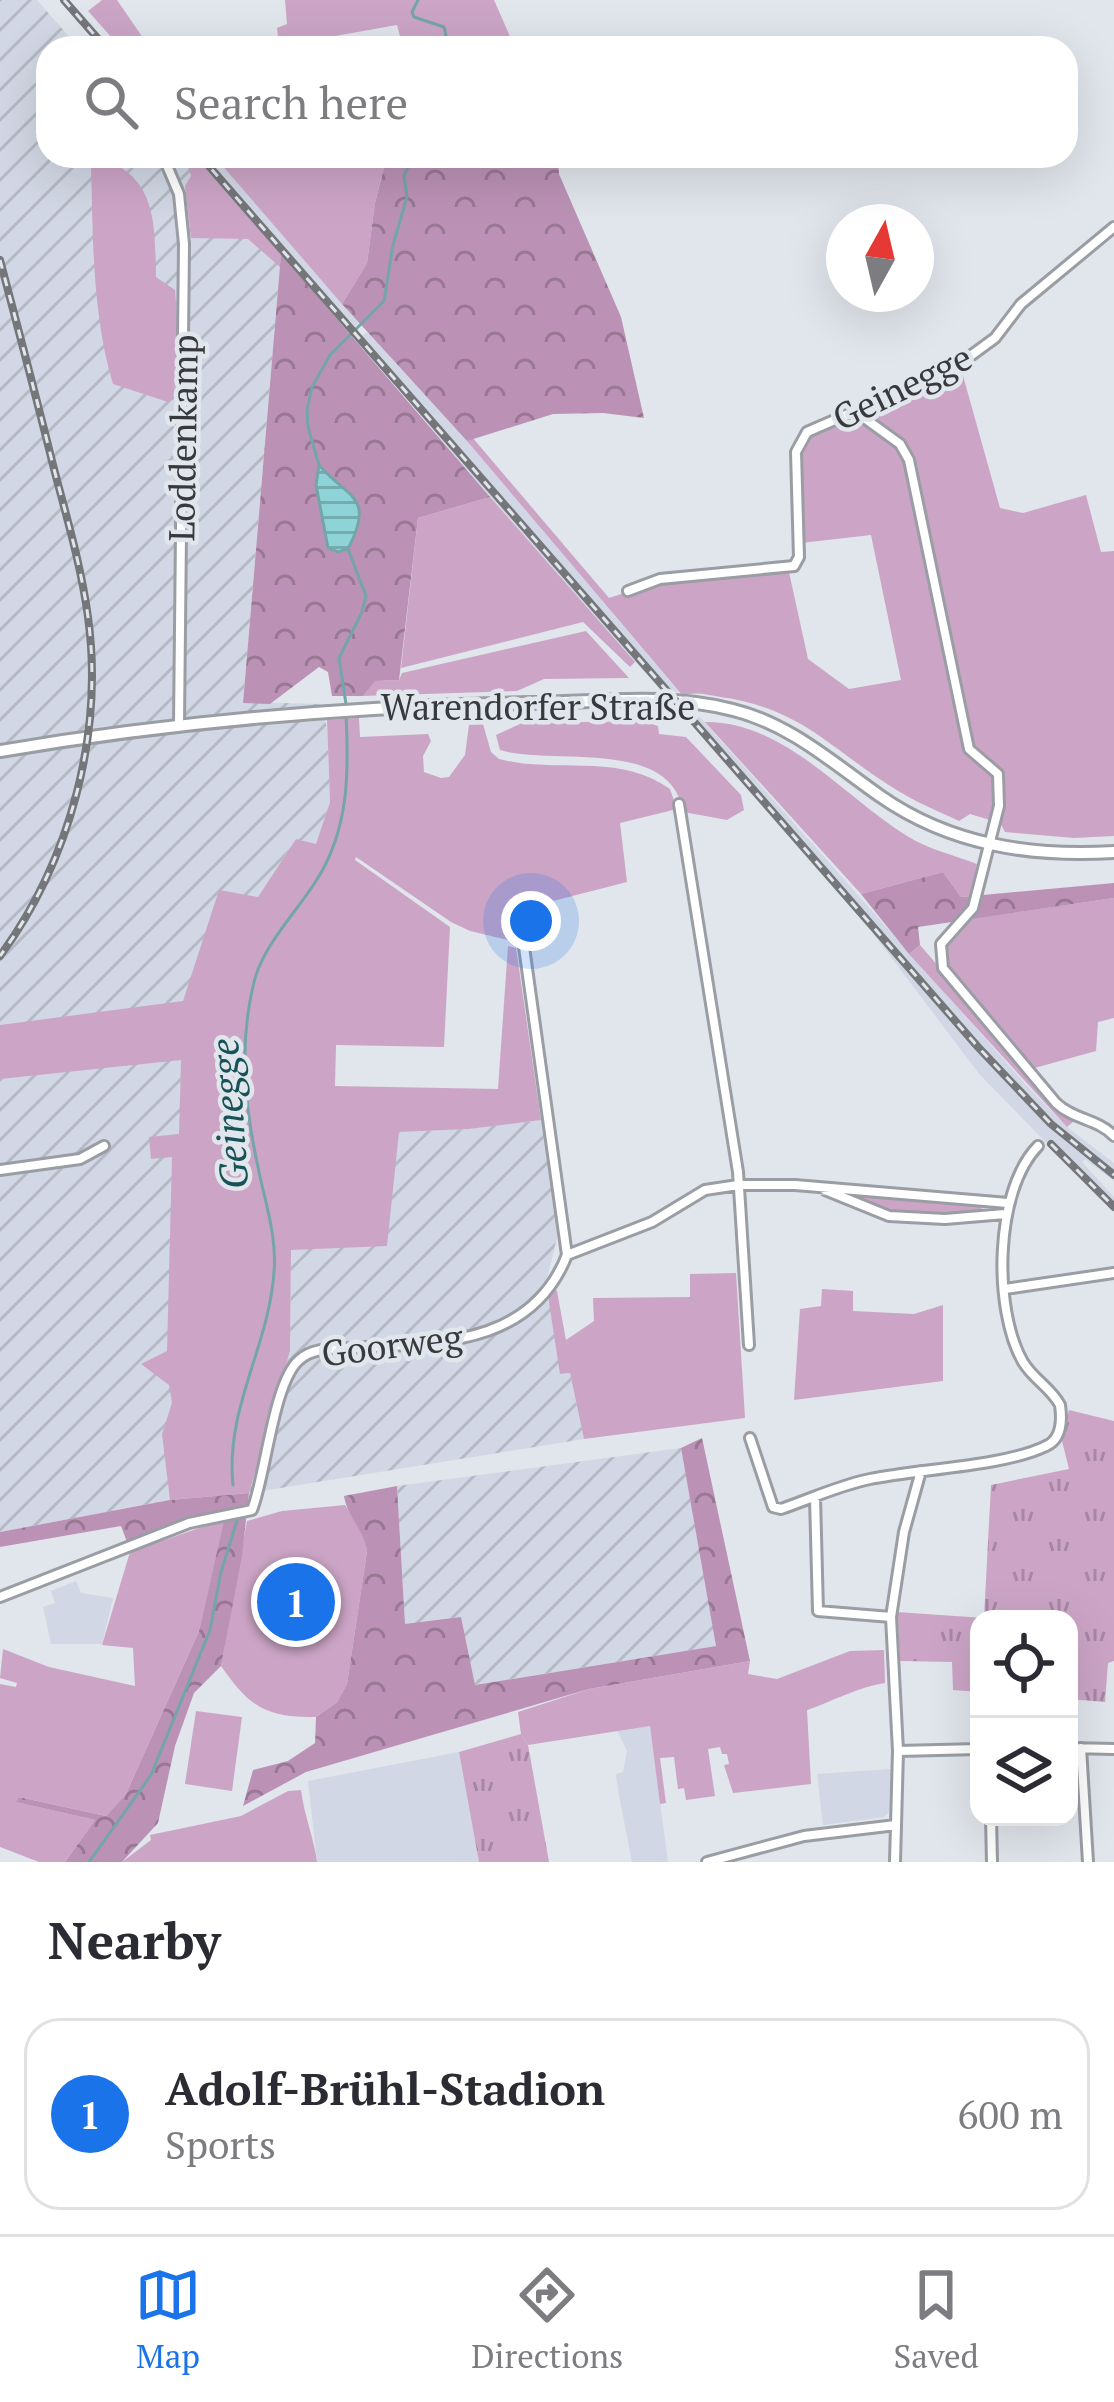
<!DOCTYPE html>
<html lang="en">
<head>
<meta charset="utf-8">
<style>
	:root { --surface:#fff; --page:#f2f2f3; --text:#2b2b33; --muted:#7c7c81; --line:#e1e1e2; --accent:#1a73e8 }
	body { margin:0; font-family:"PT Serif",serif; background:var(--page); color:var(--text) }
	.controls { position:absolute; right:36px; bottom:36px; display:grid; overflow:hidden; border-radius:24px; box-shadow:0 12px 48px #0002 }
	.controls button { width:108px; height:108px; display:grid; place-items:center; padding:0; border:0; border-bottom:3px solid var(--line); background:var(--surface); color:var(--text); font:60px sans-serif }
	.compass { position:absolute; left:826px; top:204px; width:108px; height:108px; border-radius:50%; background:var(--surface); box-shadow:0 12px 48px #0002; rotate:8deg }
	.you { position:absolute; left:531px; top:921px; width:42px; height:42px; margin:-30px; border:9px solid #fff; border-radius:50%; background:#1a73e8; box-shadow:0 0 0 18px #1a73e833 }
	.badge { display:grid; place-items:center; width:78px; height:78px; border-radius:50%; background:var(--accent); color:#fff; font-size:39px; font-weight:700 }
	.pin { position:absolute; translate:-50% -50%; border:6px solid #fff; box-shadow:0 3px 12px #0006 }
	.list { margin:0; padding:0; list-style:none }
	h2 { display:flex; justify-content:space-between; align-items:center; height:156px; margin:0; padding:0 48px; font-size:51px }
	h2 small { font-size:39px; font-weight:400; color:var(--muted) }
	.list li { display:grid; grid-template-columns:78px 1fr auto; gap:36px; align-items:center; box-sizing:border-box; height:192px; margin:0 24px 24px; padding:0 24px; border:3px solid var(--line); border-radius:36px }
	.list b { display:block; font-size:45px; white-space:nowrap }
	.list p { margin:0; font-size:39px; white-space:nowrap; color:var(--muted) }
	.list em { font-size:39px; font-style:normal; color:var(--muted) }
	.icon { flex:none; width:66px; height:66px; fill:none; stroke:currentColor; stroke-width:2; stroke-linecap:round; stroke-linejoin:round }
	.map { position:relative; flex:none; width:1114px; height:1862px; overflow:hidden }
	.search { position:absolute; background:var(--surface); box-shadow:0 12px 48px #0002; left:36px; right:36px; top:36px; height:132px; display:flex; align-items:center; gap:30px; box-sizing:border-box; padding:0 42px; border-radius:36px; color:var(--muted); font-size:45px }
	.sheet { height:372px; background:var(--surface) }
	nav { display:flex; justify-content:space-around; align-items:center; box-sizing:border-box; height:168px; border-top:3px solid var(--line); background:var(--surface); font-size:33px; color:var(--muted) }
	nav a { display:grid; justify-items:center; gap:6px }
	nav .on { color:var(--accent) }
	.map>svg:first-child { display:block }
</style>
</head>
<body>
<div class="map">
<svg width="1114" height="1862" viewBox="0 0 1114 1862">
	<defs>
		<pattern id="industrial-furrows" width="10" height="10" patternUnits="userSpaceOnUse" patternTransform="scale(3)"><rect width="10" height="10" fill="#d1d7e4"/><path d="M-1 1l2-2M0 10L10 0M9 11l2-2" fill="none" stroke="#b4b9c4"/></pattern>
		<pattern id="forest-crowns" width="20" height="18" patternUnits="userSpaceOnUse" patternTransform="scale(3)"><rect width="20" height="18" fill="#bb92b5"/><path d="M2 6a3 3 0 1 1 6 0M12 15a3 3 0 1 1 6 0" fill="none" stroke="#997894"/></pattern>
		<pattern id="park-tufts" width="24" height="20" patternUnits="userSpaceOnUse" patternTransform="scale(3)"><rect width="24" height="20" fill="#cca5c6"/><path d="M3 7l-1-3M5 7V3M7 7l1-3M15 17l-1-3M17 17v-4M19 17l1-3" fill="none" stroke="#a787a2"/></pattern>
		<pattern id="water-rules" width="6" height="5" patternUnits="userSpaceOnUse" patternTransform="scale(3)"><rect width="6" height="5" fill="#8ed3d7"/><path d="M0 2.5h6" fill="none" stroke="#75acb0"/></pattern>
	</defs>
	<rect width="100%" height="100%" fill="#e1e5ec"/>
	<!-- built -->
	<path fill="#d1d7e4" d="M 194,156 L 214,156 L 359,323 L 349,331 Z
		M 367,332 L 467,441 L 679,692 L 664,692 L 635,662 L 490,497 L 357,340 Z
		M 686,717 L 700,717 L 1030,1089 L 1067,1127 L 1114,1163 L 1114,1181 L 1085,1159 L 1082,1162 L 1114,1197 L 1114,1212 L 980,1075 L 866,924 Z
		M 76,1581 L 81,1593 L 113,1598 L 102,1644 L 51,1644 L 43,1607 L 55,1603 L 51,1591 Z
		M 650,1726 L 668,1862 L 632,1862 L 618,1790 L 616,1774 L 623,1772 L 627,1751 L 617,1730 Z
		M 459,1752 L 479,1862 L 317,1862 L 308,1781 Z
		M 891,1769 L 889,1812 L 884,1817 L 823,1825 L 817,1774 Z"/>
	<!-- industrial -->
	<path fill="url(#industrial-furrows)" d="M 0,0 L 37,0 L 79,48 L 48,48 L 48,156 L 194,156 L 281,254 L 243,702 L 320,704 L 327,727 L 330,802 L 316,845 L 296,839 L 258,897 L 192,979 L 183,1001 L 170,1500 L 0,1532 Z
		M 541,1120 L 560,1225 L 546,1283 L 561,1374 L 570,1373 L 584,1439 L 249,1493 L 290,1351 L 291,1250 L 398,1132 L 469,1129 Z
		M 681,1448 L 717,1646 L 474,1685 L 405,1625 L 397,1486 Z"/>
	<!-- grass -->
	<path fill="#cca5c6" d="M 102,0 L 117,0 L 150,48 L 121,48 L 88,11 Z
		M 285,0 L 494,0 L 515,48 L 403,48 L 397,25 L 279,46 L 277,28 L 287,24 Z
		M 185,156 L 194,156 L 281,254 L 280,267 L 248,239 L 191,238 L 185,186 L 191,176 Z
		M 214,156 L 387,156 L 375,203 L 367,263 L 342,304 Z
		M 102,159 C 158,177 155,228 156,277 L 175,290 L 178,332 L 174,399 L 168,402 L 113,384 C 92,314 93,237 91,164 Z
		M 960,365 L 1000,508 L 1023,513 L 1086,495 L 1101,552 L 1114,551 L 1114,836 L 1074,838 L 1005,832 L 1000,823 L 970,814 L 959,821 C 940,812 918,803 900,792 C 834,753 804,708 720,697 C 707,695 695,691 683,696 L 467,441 L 472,437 L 609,598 L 662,581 L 789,572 L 808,659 L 849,689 L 901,680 L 871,535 L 801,543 L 798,450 L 805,437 Z
		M 490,497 L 635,662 L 630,667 L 583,622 L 401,668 L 418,518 Z
		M 586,631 L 629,678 L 544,679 L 517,691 L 363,696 L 374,681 L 399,680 L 402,673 Z
		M 359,718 L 360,737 L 428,734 L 431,741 L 423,756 L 424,772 L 441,778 L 449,777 L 465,755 L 469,725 L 483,724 L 491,752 L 499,759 C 556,774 619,752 670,789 L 677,809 L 620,823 L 627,882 L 514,911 L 516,942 L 470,931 L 451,922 L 356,857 L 355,860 L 450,927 L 444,1047 L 336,1045 L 335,1086 L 498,1089 L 508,946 L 516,948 L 541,1120 L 469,1129 L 399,1132 L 387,1246 L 291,1250 L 290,1351 L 249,1493 L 170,1500 L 162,1434 L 172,1403 L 169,1385 L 141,1364 L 167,1351 L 172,1157 L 151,1159 L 149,1137 L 179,1134 L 181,1060 L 0,1079 L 0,1025 L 183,1001 L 219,890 L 258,897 L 296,839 L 316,844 L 330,802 L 327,720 Z
		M 643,721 L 658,726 L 659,734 L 686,737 L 741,795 L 744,810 L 727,820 L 689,813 L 683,811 C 670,737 553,766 500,750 L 496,735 L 522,723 Z
		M 705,722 C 784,721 844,797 907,836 C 927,849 954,855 977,864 L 970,896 L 961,897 L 943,872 L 861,894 Z
		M 1114,898 L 1114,1018 L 1098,1022 L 1096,1051 L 1031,1069 L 951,974 L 945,945 L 969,919 Z
		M 920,945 L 1073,1122 L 1067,1127 L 909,954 Z
		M 846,1192 L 976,1203 L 982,1209 L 981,1212 C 941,1218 873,1222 846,1192 Z
		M 736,1273 L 745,1418 L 584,1439 L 570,1373 L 560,1374 L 546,1283 L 557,1291 L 566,1340 L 594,1321 L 593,1298 L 690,1297 L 690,1274 Z
		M 822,1289 L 853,1291 L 853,1311 L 914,1314 L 943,1305 L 943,1381 L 794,1400 L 800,1309 L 821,1306 Z
		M 345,1505 L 365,1536 L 367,1551 L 347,1684 L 337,1702 L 316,1717 C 265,1718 249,1706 221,1666 L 247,1521 L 282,1511 Z
		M 225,1519 L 199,1631 L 126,1794 L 106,1816 L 19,1797 L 17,1802 L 95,1820 L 65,1862 L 39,1862 L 0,1847 L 0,1684 L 16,1687 L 17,1683 L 0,1678 L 3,1649 L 49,1667 L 135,1686 L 133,1648 L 102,1645 L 130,1552 Z
		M 884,1650 L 885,1683 C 857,1687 834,1701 807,1710 L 811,1784 L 733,1793 L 724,1765 L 729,1764 L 727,1754 L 722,1754 L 720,1747 L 708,1749 L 715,1796 L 686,1800 L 684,1788 L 678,1789 L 674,1757 L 660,1758 L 666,1803 L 660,1804 L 650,1726 L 528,1745 L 521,1734 L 518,1712 L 589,1689 L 750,1661 L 748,1674 L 777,1679 L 850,1651 Z
		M 196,1711 L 242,1717 L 232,1791 L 185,1784 Z
		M 301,1790 C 304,1815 314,1838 317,1862 L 122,1862 L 151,1840 L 150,1835 L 241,1816 L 288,1791 Z"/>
	<!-- forest -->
	<path fill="url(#forest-crowns)" d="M 387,156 L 558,156 L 559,174 L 621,317 L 644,418 L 603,413 L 553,414 L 467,441 L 342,304 L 367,263 L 375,203 Z
		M 281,254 L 490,497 L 418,518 L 399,680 L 375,681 L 363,696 L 332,696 L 328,672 L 319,667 L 270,704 L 243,703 Z
		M 943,872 L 961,897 L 1114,883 L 1114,898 L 918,927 L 920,945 L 909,954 L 861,894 Z
		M 702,1438 L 750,1661 L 589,1689 L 306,1772 L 243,1806 L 253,1770 L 288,1761 L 315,1743 L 316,1717 L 337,1702 L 347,1684 L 367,1551 C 364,1529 347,1517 344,1496 L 397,1486 L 405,1624 L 461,1617 L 475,1685 L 716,1646 L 681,1448 Z
		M 249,1493 L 242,1556 L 221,1666 L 194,1693 L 175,1746 L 158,1823 L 122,1862 L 65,1862 L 95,1820 L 16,1802 L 19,1797 L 106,1816 L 126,1794 L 199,1631 L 226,1512 L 202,1514 L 127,1542 L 121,1526 L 0,1547 L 0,1532 L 170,1500 Z"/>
	<!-- park -->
	<path fill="url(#park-tufts)" d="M 1069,1410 L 1114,1421 L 1114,1661 L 1108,1663 L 1105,1702 L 1069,1699 L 1069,1619 L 979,1619 L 979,1692 L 953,1690 L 952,1662 L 900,1661 L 897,1612 L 984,1618 L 991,1485 L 1069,1469 L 1061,1437 Z
		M 521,1734 L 528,1745 L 549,1862 L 479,1862 L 459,1752 Z"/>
	<!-- water -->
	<path fill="url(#water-rules)" stroke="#74a5a8" stroke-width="3" d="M 319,465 C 347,498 376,495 348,549 L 338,552 L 328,548 L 316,485 Z"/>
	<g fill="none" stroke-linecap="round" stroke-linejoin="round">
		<!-- stream -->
		<path stroke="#74a5a8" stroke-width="3" d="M 418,0 L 412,12 L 414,17 L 444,27 L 446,35 L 435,48
			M 319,465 L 308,427 L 307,410 L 312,387 L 330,355 L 384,301 L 393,245 L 407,197 L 404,176 L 413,156
			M 346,704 L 339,658 L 362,612 L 366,596 L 348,549
			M 233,1485 C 225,1408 269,1347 274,1272 C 277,1238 266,1205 259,1172 C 245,1108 238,1047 254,982 C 263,945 296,913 316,881 C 349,830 349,773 346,714
			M 89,1862 L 151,1775 L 210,1630 L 221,1572 L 239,1514"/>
		<!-- street casing -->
		<g stroke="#9a9da3" stroke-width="14">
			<path id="street" d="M 163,156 L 179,194 L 184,244 L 179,724
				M 856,412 L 900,444 L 909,460 L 969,749 L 998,774 L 999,806 L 973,908 L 941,944 L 943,968 L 1056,1103 C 1074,1120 1098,1119 1114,1136
				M 628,591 L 660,579 L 794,566 L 799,557 L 796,452 L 807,432 L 920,383 L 969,357 L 995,338 L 1021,304 L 1114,227
				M 679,804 L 738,1172 L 749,1345
				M 524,947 L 567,1255
				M 0,1170 L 80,1159 L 104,1146
				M 825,1190 L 889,1216 L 945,1219 L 1005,1214
				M 1005,1289 L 1114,1273
				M 750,1438 L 773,1507 L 781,1509 C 810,1499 840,1485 870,1479 C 918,1469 1006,1466 1046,1446 C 1062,1439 1062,1419 1060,1405 C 1051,1388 1033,1379 1023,1362 C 993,1310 994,1191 1038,1146
				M 815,1497 L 818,1611 L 891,1617
				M 0,1597 L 189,1523 L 252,1510 C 266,1475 273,1383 299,1360 C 313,1347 334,1349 352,1348 C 436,1343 531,1347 567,1255 L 652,1222 L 705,1190 L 738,1185 L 795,1185 L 1008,1203
				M 1069,1748 L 1114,1749
				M 1081,1748 L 1088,1862
				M 898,1751 L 979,1749
				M 991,1817 L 992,1862
				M 707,1862 L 804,1836 L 896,1825
				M 895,1862 L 898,1751 L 891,1617 L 904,1532 L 921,1471"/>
		</g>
		<!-- secondary casing -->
		<g stroke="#9a9da3" stroke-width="16">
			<path id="secondary" d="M 0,751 C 178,721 353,706 533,703 C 598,702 670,693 733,710 C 790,724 833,763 880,796 C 950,845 1031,857 1114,852"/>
		</g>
		<!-- street -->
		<use href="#street" stroke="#fff" stroke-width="8"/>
		<!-- secondary -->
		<use href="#secondary" stroke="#fff" stroke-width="10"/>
		<!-- rail casing -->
		<g stroke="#74767a" stroke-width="8">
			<path id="rail" d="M 64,0 L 106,48
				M 200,156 L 978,1047 L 1051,1124 L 1114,1175
				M 0,260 C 18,328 36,396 53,465 C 66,515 81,565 88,617 C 104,734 70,861 0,956
				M 1051,1144 L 1114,1207"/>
		</g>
		<!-- rail -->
		<use href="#rail" stroke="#e1e5ec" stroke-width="3" stroke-dasharray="9" stroke-linecap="butt"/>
	</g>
	<g text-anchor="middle" stroke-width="9" stroke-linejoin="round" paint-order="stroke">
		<!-- street labels -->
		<g font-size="36" fill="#38393c" stroke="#e1e5ec">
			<text transform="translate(902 387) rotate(-26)" y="13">Geinegge</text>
			<text transform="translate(183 438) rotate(-89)" y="13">Loddenkamp</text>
			<text x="538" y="720">Warendorfer Straße</text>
			<text transform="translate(392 1345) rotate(-7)" y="13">Goorweg</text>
		</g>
		<!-- water labels -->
		<g font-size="39" font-style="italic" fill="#175356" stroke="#e1e5ec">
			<text transform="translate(229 1114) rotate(-94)" y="14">Geinegge</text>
		</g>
	</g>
</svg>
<div class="controls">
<button><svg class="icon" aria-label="locate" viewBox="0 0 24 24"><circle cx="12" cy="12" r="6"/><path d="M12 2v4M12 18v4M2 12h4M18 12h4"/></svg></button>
<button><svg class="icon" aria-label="layers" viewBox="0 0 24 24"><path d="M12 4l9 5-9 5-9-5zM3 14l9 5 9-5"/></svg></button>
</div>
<svg class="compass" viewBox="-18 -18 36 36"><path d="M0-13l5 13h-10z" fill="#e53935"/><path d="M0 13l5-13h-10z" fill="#7c7c81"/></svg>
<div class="you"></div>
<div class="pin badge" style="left:296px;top:1602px">1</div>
<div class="search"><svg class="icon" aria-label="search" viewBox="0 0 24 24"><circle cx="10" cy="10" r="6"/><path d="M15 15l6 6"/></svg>Search here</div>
</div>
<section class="sheet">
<h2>Nearby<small></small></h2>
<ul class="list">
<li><span class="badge">1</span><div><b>Adolf-Brühl-Stadion</b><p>Sports</p></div><em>600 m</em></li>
</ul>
</section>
<nav>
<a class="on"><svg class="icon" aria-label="map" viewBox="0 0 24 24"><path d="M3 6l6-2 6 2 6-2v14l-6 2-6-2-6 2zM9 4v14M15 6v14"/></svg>Map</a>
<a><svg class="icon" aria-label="directions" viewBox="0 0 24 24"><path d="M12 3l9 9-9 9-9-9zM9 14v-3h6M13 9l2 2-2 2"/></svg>Directions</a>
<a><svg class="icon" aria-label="saved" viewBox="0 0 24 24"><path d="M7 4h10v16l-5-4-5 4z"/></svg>Saved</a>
</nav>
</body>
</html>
